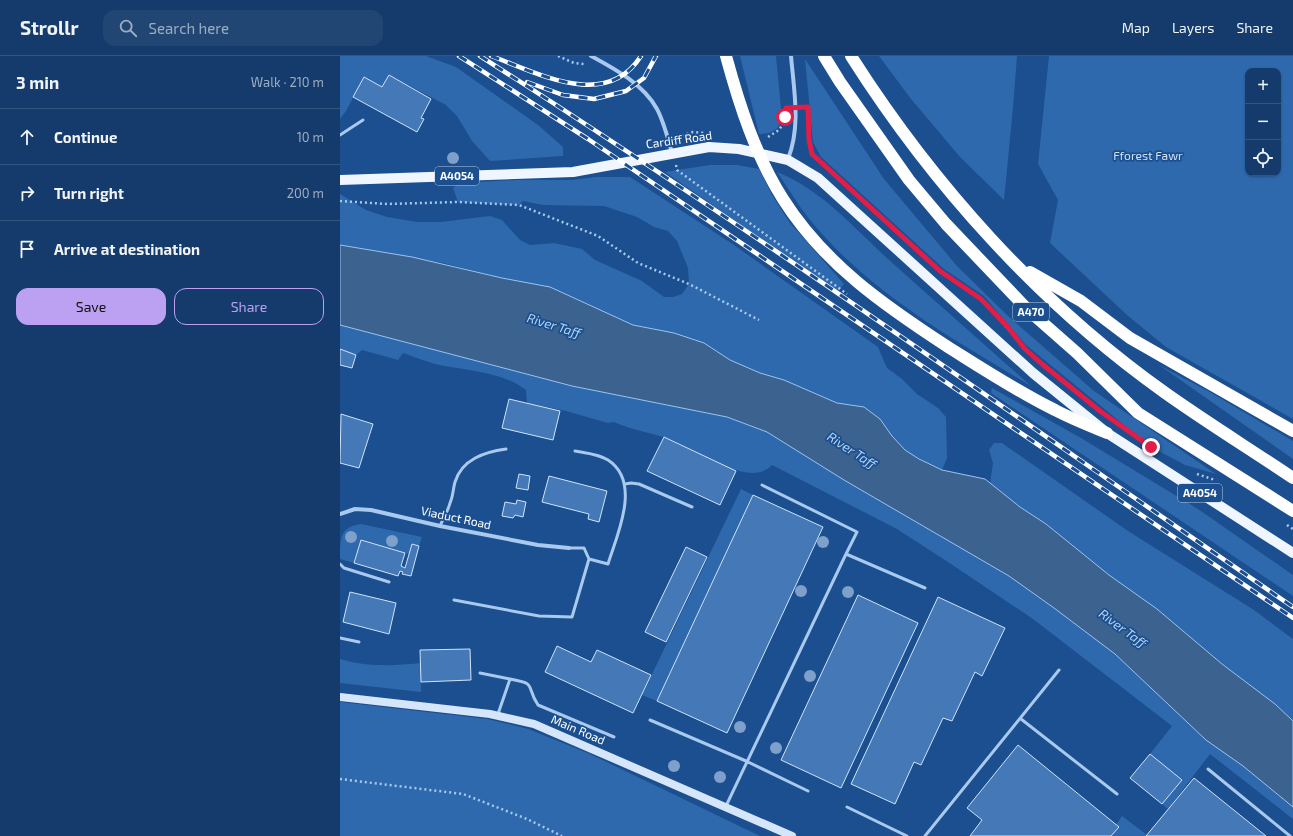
<!DOCTYPE html>
<html lang="en">
<head>
<meta charset="utf-8">
<style>
	:root { --surface:#143b6b; --page:#214673; --text:#f1f3f6; --muted:#9dadc1; --line:#33557e; --accent:#bca0f2 }
	body { margin:0; font-family:"Exo 2",sans-serif; background:var(--page); color:var(--text) }
	.controls { position:absolute; right:12px; top:12px; display:grid; overflow:hidden; border-radius:8px; box-shadow:0 1px 3px #0004 }
	.controls button { width:36px; height:36px; display:grid; place-items:center; padding:0; border:0; border-bottom:1px solid var(--line); background:var(--surface); color:var(--text); font:20px sans-serif }
	.stop { position:absolute; width:12px; height:12px; margin:-9px; border:3px solid #e11d48; border-radius:50%; background:#fff }
	.stop.end { background:#e11d48; border-color:#fff; box-shadow:0 1px 4px #0008 }
	.list { margin:0; padding:0; list-style:none }
	h2 { display:flex; justify-content:space-between; align-items:center; height:52px; margin:0; padding:0 16px; font-size:17px }
	h2 small { font-size:13px; font-weight:400; color:var(--muted) }
	.list li { display:grid; grid-template-columns:26px 1fr auto; gap:12px; align-items:center; box-sizing:border-box; height:56px; padding:0 16px; border-top:1px solid var(--line) }
	.list b { display:block; font-size:15px; white-space:nowrap }
	.list em { font-size:13px; font-style:normal; color:var(--muted) }
	.actions { display:flex; gap:8px; padding:12px 16px }
	.actions a { flex:1; padding:9px 0; border:1px solid var(--accent); border-radius:12px; text-align:center; font-size:14px; color:var(--accent) }
	.actions .main { background:var(--accent); color:#111 }
	.icon { flex:none; width:22px; height:22px; fill:none; stroke:currentColor; stroke-width:2; stroke-linecap:round; stroke-linejoin:round }
	.map { position:relative; flex:none; width:953px; height:780px; overflow:hidden }
	header { display:flex; align-items:center; gap:24px; box-sizing:border-box; height:56px; padding:0 20px; background:var(--surface); border-bottom:1px solid var(--line) }
	header strong { font-size:19px }
	nav { display:flex; gap:22px; margin-inline-start:auto; font-size:14px }
	.search { width:280px; height:36px; background:var(--page); display:flex; align-items:center; gap:10px; box-sizing:border-box; padding:0 14px; border-radius:12px; color:var(--muted); font-size:15px }
	main { display:flex }
	aside { flex:1; background:var(--surface) }
	.map>svg:first-child { display:block }
</style>
</head>
<body>
<header>
<strong>Strollr</strong>
<div class="search"><svg class="icon" aria-label="search" viewBox="0 0 24 24"><circle cx="10" cy="10" r="6"/><path d="M15 15l6 6"/></svg>Search here</div>
<nav><a>Map</a><a>Layers</a><a>Share</a></nav>
</header>
<main>
<aside>
<h2>3 min<small>Walk · 210 m</small></h2>
<ul class="list">
<li><svg class="icon" aria-label="ahead" viewBox="0 0 24 24"><path d="M12 20V5M6 11l6-6 6 6"/></svg><div><b>Continue</b></div><em>10 m</em></li>
<li><svg class="icon" aria-label="right" viewBox="0 0 24 24"><path d="M7 20v-9h11M14 6l5 5-5 5"/></svg><div><b>Turn right</b></div><em>200 m</em></li>
<li><svg class="icon" aria-label="arrive" viewBox="0 0 24 24"><path d="M6 21V4h12l-3 4 3 4H6"/></svg><div><b>Arrive at destination</b></div></li>
</ul>
<div class="actions"><a class="main">Save</a><a>Share</a></div>
</aside>
<div class="map">
<svg width="953" height="780" viewBox="0 0 953 780">
	<rect width="100%" height="100%" fill="#1b4f8f"/>
	<!-- green -->
	<path fill="#2e69ad" fill-rule="evenodd" d="M 0,0 L 86,0 L 116,11 L 198,69 L 223,91 L 223,100 L 150,105 L 132,85 L 117,60 L 106,49 L 49,19 L 42,31 L 24,21 L 6,55 L 0,63 Z
		M 400,0 L 436,0 L 442,63 C 438,75 431,78 419,78 Z
		M 539,0 L 677,0 L 673,52 L 664,144 L 620,101 L 571,43 Z
		M 709,0 L 953,0 L 953,363 L 826,291 L 787,259 L 710,187 L 718,144 L 698,108 ZM 908,15 L 938,15 L 938,117 L 908,117 Z
		M 465,3 L 544,123 L 617,210 L 668,260 L 754,335 L 876,418 L 845,409 L 811,391 L 686,289 L 644,240 L 604,213 L 481,101 L 473,86 Z
		M 370,109 L 397,109 L 419,113 L 432,139 L 450,167 L 504,228 L 498,236 L 325,116 Z
		M 437,116 C 482,134 513,171 548,203 C 596,246 644,288 691,330 C 615,284 535,240 476,171 C 461,154 450,135 437,116 Z
		M 255,121 L 290,121 L 391,187 L 538,291 L 547,312 L 562,323 L 577,338 L 598,352 L 606,361 L 607,402 L 602,414 L 579,403 L 565,394 L 552,380 L 540,363 L 524,351 L 497,347 L 444,324 L 420,317 L 390,304 L 364,287 L 334,277 L 293,269 L 210,231 L 162,222 L 103,207 L 0,189 L 0,138 L 26,154 L 47,161 L 77,166 L 101,166 L 150,160 L 162,164 L 180,184 L 190,189 L 214,187 L 242,193 L 255,204 L 302,225 L 324,241 L 333,241 L 342,238 L 349,228 L 348,212 L 337,185 L 328,175 L 314,171 L 297,161 L 264,150 L 203,149 L 183,145 L 179,149 L 118,146 L 113,132 L 119,127 L 177,124 L 233,124 Z
		M 0,269 L 232,330 L 387,361 L 427,376 L 504,424 L 669,520 L 714,552 L 775,598 L 864,682 L 903,710 L 953,751 L 953,763 L 870,698 L 828,753 L 822,748 L 842,724 L 810,698 L 832,670 L 693,563 L 608,506 L 557,473 L 432,409 C 408,435 351,389 323,381 C 307,376 289,373 274,366 L 268,367 L 226,355 L 187,347 L 186,334 C 161,315 126,315 95,308 C 85,305 74,301 63,297 L 58,304 L 22,294 L 16,299 L 0,293 Z
		M 819,309 L 868,335 L 953,385 L 953,403 Z
		M 652,332 L 741,382 L 858,453 L 953,519 L 953,540 L 651,337 Z
		M 654,387 L 662,387 L 788,475 L 914,554 L 953,583 L 953,665 L 935,648 L 882,608 L 817,553 L 769,519 L 706,468 L 680,451 L 650,428 L 653,407 L 649,394 Z
		M 401,433 L 413,439 L 317,645 L 302,639 Z
		M 21,468 L 82,481 L 79,490 L 72,488 L 69,498 L 21,484 L 14,507 L 0,503 C 0,482 0,471 21,468 Z
		M 0,603 C 27,611 52,610 81,607 L 81,636 L 0,627 Z
		M 0,646 L 147,663 L 188,673 L 250,698 L 420,780 L 0,780 Z
		M 782,760 L 807,779 L 806,780 L 771,780 L 778,771 L 776,769 Z"/>
	<!-- water -->
	<path fill="#3c6290" stroke="#9cc4f0" d="M 0,189 L 72,201 L 162,222 L 210,231 L 293,269 L 334,277 L 364,287 L 390,304 L 420,317 L 444,324 L 497,347 L 524,351 L 540,363 L 552,380 L 565,394 L 579,403 L 602,414 L 645,423 L 680,451 L 706,468 L 769,519 L 817,553 L 882,608 L 935,648 L 953,665 L 953,751 L 903,710 L 866,684 L 775,598 L 714,552 L 669,520 L 504,424 L 427,376 L 387,361 L 232,330 L 0,269 Z"/>
	<!-- building -->
	<path fill="#4478b7" stroke="#cfe3fa" d="M 49,19 L 91,43 L 81,62 L 84,63 L 77,76 L 13,41 L 24,21 L 42,31 Z
		M 0,293 L 16,299 L 12,312 L 0,309 Z
		M 169,343 L 220,355 L 213,384 L 162,372 Z
		M 1,358 L 33,368 L 19,412 L 0,407 Z
		M 324,381 L 396,415 L 380,449 L 307,415 Z
		M 179,418 L 190,420 L 188,434 L 176,432 Z
		M 209,420 L 267,435 L 259,466 L 248,463 L 249,458 L 202,446 Z
		M 413,439 L 483,471 L 387,677 L 317,645 Z
		M 177,444 L 186,446 L 183,461 L 175,459 L 173,462 L 162,460 L 165,446 L 176,448 Z
		M 21,484 L 65,497 L 61,510 L 65,512 L 72,488 L 79,490 L 71,520 L 62,518 L 63,516 L 60,515 L 58,520 L 14,507 Z
		M 346,491 L 367,501 L 326,586 L 305,576 Z
		M 10,536 L 56,547 L 49,578 L 3,566 Z
		M 518,539 L 578,567 L 501,732 L 441,704 Z
		M 598,541 L 665,572 L 642,620 L 635,616 L 612,665 L 603,662 L 581,709 L 574,706 L 555,748 L 511,728 Z
		M 217,590 L 251,606 L 257,594 L 311,619 L 293,657 L 205,616 Z
		M 130,593 L 131,624 L 81,626 L 80,594 Z
		M 678,689 L 779,771 L 771,780 L 630,780 L 642,764 L 627,752 Z
		M 810,698 L 842,724 L 822,748 L 790,722 Z
		M 854,722 L 926,780 L 806,780 Z"/>
	<g fill="none" stroke-linecap="round" stroke-linejoin="round">
		<!-- path -->
		<path stroke="#a9c9ee" stroke-width="2.5" stroke-dasharray="2 3" stroke-linecap="butt" d="M 218,0 L 234,7 L 244,8
			M 465,51 L 468,51 L 469,84 L 472,98 L 481,107
			M 337,81 L 353,76 L 365,77
			M 428,81 L 439,74 L 444,66
			M 336,109 L 337,114 L 507,238
			M 0,145 L 47,148 L 118,146 L 179,149 L 258,180 L 298,207 L 349,228 L 419,264
			M 613,224 L 641,243 L 677,283
			M 857,418 L 875,424
			M 947,469 L 953,473
			M 0,723 L 123,738 L 187,763 L 222,780"/>
		<!-- lane -->
		<path stroke="#a9c9ee" stroke-width="3" d="M 0,79 L 23,64
			M 285,428 L 291,427 L 299,428 L 352,451
			M 422,429 L 517,476 L 506,498
			M 100,470 C 103,463 108,455 110,447 C 113,441 113,433 115,426 C 122,403 145,396 166,393
			M 229,492 L 244,492 L 249,503 L 268,508 C 277,479 302,426 268,404 C 259,398 245,397 235,395
			M 0,508 L 4,512 L 49,526
			M 114,544 L 199,560 L 232,561 L 249,503
			M 0,582 L 19,586
			M 140,617 L 170,623
			M 158,658 L 170,623 C 198,628 185,629 198,649 L 274,681
			M 681,663 L 777,738
			M 310,664 L 406,705 L 468,735
			M 868,713 L 950,780
			M 386,750 L 506,498 L 585,532
			M 507,751 L 567,780
			M 585,780 L 719,614"/>
		<!-- street -->
		<path stroke="#a9c9ee" stroke-width="4" d="M 251,0 C 275,13 303,28 317,53 C 324,66 328,83 332,97
			M 448,103 C 461,70 454,35 451,0
			M 0,458 L 15,453 L 31,454 L 100,470 L 198,489 L 229,492"/>
		<!-- secondary -->
		<path stroke="#d6e6fa" stroke-width="8" d="M 0,641 L 150,658 L 194,668 L 452,780"/>
		<!-- primary -->
		<path stroke="#f0f6ff" stroke-width="10" d="M 0,124 L 233,116 L 369,91 L 399,93 L 448,104 L 478,122 L 693,317 L 767,377 L 953,497"/>
		<!-- highway -->
		<path stroke="#fff" stroke-width="12" d="M 386,0 C 399,48 416,101 443,143 C 484,208 545,250 608,291 C 643,313 678,336 715,354 C 732,363 750,370 767,377
			M 484,0 L 500,26 L 569,124 L 606,168 L 687,253 L 737,297 L 798,357 L 953,455
			M 511,0 C 593,129 699,247 824,336 C 866,366 910,393 953,422
			M 690,216 L 741,245 L 790,282 L 953,375"/>
		<!-- rail casing -->
		<g stroke="#fff" stroke-width="4.5">
			<path id="rail" d="M 119,0 L 248,83 L 953,562
				M 140,0 C 416,176 683,366 953,551
				M 151,0 C 198,17 266,55 301,0
				M 187,26 L 223,39 L 254,43 L 286,35 L 304,22 L 316,0"/>
		</g>
		<!-- rail -->
		<use href="#rail" stroke="#1b4f8f" stroke-width="3" stroke-dasharray="9" stroke-linecap="butt"/>
	</g>
	<!-- trees -->
	<g fill="#7ea0ca">
		<circle cx="113" cy="102" r="6"/>
		<circle cx="11" cy="481" r="6"/>
		<circle cx="52" cy="485" r="6"/>
		<circle cx="483" cy="486" r="6"/>
		<circle cx="461" cy="535" r="6"/>
		<circle cx="508" cy="536" r="6"/>
		<circle cx="470" cy="620" r="6"/>
		<circle cx="400" cy="671" r="6"/>
		<circle cx="436" cy="692" r="6"/>
		<circle cx="334" cy="710" r="6"/>
		<circle cx="380" cy="721" r="6"/>
	</g>
	<g fill="none" stroke-linecap="round" stroke-linejoin="round">
		<!-- route -->
		<path stroke="#e11d48" stroke-width="5" d="M 445,61 L 446,52 L 468,51 L 469,84 L 472,98 L 600,215 L 641,243 L 667,270 L 685,293 L 702,308 L 760,355 L 811,391"/>
	</g>
	<g text-anchor="middle" stroke-width="3.5" stroke-linejoin="round" paint-order="stroke">
		<!-- shield labels -->
		<g fill="#1b4f8f" stroke="#bbcadd" stroke-width="1">
			<rect x="95" y="111" width="44" height="18" rx="3"/>
			<rect x="673" y="247" width="36" height="18" rx="3"/>
			<rect x="838" y="428" width="44" height="18" rx="3"/>
		</g>
		<g font-size="11" font-weight="bold" fill="#fff">
			<text x="117" y="124">A4054</text>
			<text x="691" y="260">A470</text>
			<text x="860" y="441">A4054</text>
		</g>
		<!-- street labels -->
		<g font-size="12" fill="#fff" stroke="#1b4f8f">
			<text transform="translate(339 84) rotate(-8)" y="4">Cardiff Road</text>
			<text transform="translate(116 462) rotate(12)" y="4">Viaduct Road</text>
			<text transform="translate(238 674) rotate(23)" y="4">Main Road</text>
		</g>
		<!-- park labels -->
		<g font-size="12" fill="#cfe3fa" stroke="#1b4f8f">
			<text x="808" y="104">Fforest Fawr</text>
		</g>
		<!-- water labels -->
		<g font-size="13" font-style="italic" fill="#b5d3f5" stroke="#1b4f8f">
			<text transform="translate(214 269) rotate(17)" y="5">River Taff</text>
			<text transform="translate(512 394) rotate(33)" y="5">River Taff</text>
			<text transform="translate(783 572) rotate(36)" y="5">River Taff</text>
		</g>
	</g>
</svg>
<div class="controls">
<button>+</button>
<button>−</button>
<button><svg class="icon" aria-label="locate" viewBox="0 0 24 24"><circle cx="12" cy="12" r="6"/><path d="M12 2v4M12 18v4M2 12h4M18 12h4"/></svg></button>
</div>
<div class="stop" style="left:445px;top:61px"></div>
<div class="stop end" style="left:811px;top:391px"></div>
</div>
</main>
</body>
</html>
